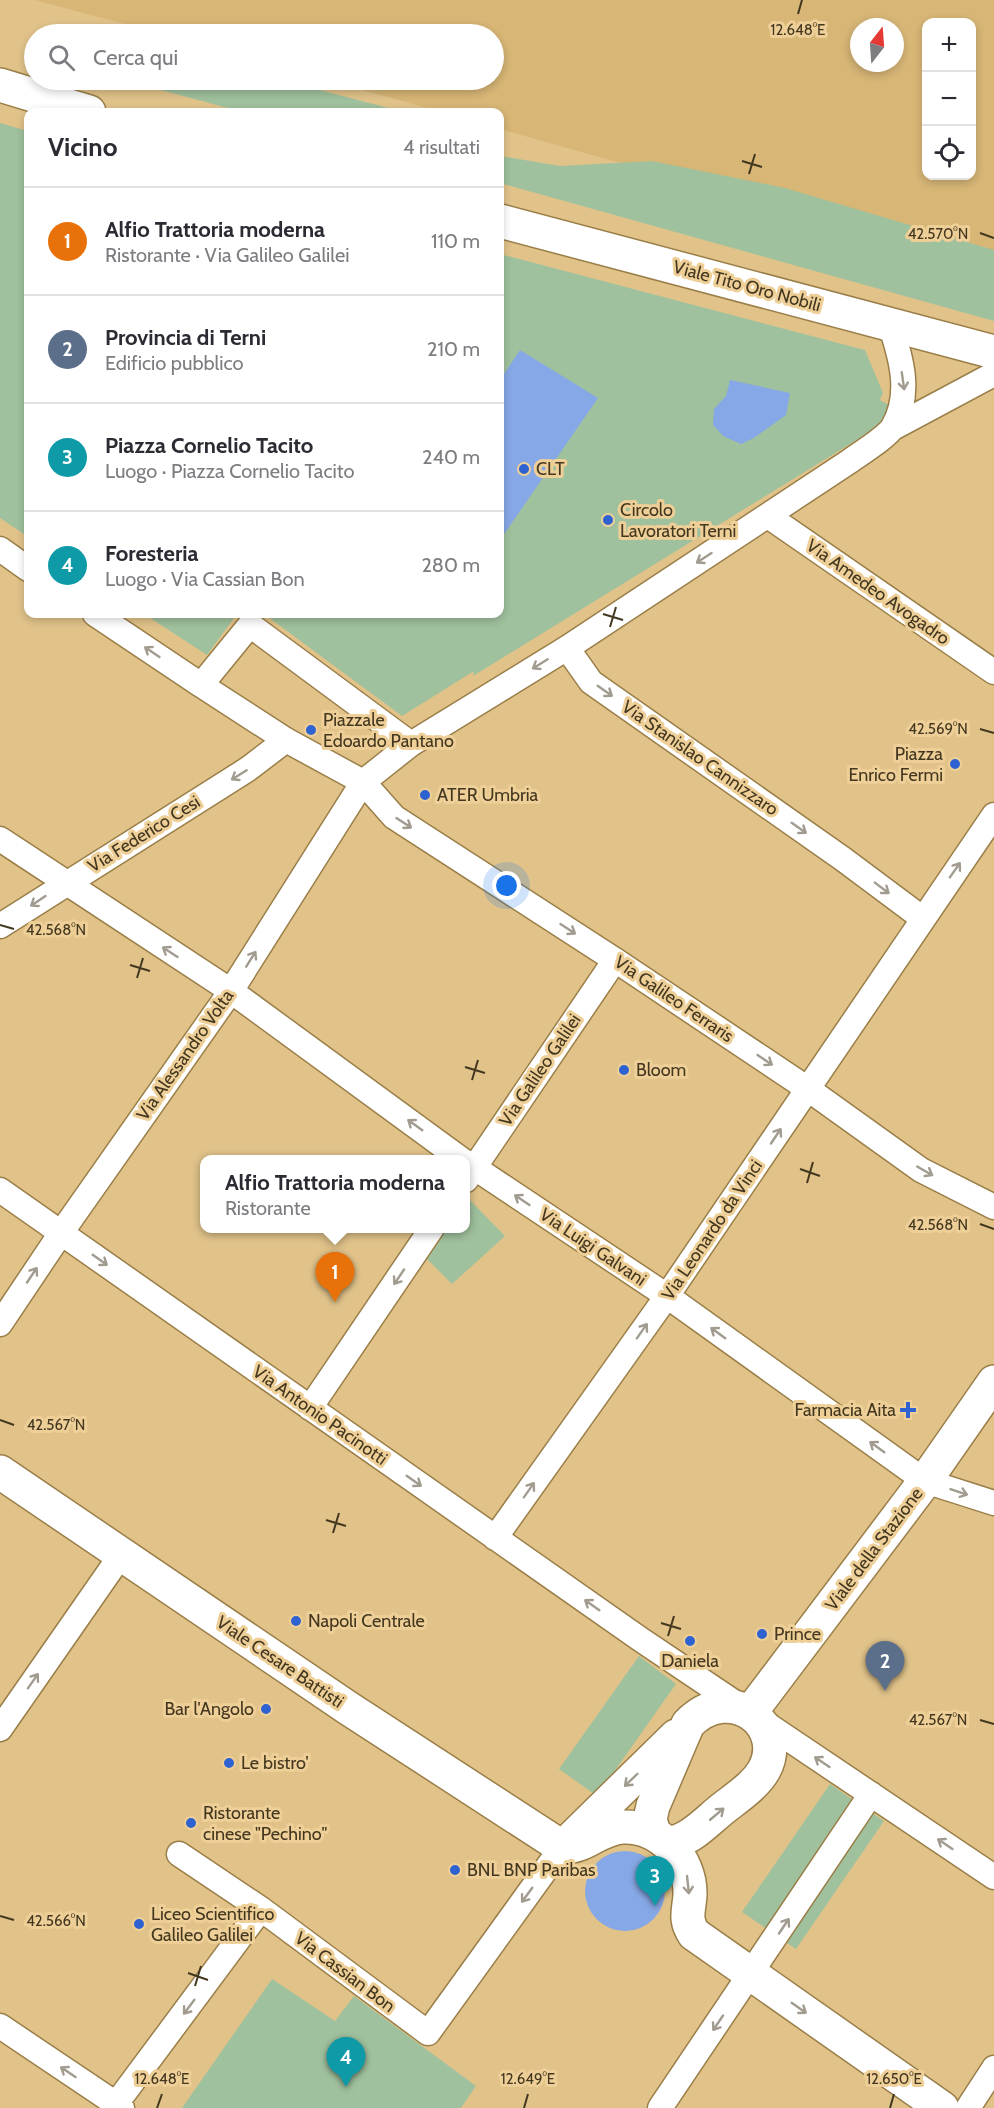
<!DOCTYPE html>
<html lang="it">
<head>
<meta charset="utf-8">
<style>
	:root { --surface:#fff; --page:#f2f2f3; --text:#2b2b33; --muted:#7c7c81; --line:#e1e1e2; --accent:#db2777 }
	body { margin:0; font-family:Cabin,sans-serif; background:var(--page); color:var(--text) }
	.controls { position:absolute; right:18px; top:18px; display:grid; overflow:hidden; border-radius:12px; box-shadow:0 3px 9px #0003 }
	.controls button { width:54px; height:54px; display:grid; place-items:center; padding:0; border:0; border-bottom:2px solid var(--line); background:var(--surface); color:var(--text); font:30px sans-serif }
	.compass { position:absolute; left:850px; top:18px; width:54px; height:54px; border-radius:50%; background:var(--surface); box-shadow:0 3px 9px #0003; rotate:17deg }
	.you { position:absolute; left:507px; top:886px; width:21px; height:21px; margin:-15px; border:4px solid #fff; border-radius:50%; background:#1a73e8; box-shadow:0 0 0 9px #1a73e833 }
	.badge { display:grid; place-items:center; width:39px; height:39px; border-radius:50%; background:var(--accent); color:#fff; font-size:20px; font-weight:700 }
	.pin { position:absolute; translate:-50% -50px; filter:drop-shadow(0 2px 3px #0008) }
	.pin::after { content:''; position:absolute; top:32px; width:21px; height:18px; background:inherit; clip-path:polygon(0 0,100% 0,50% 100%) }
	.popup { position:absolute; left:200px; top:1155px; width:270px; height:78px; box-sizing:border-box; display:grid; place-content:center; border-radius:12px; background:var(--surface); filter:drop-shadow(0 2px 4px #0005); font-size:20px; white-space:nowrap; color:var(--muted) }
	.popup b { font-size:22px; color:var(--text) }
	.popup::after { content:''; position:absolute; left:50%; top:100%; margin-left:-12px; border:12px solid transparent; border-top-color:var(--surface) }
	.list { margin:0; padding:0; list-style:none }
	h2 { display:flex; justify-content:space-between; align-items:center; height:78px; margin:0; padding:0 24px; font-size:26px }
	h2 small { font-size:20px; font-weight:400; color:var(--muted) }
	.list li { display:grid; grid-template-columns:39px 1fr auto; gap:18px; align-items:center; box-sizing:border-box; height:108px; padding:0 24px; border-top:2px solid var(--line) }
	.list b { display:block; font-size:22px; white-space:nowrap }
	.list p { margin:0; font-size:20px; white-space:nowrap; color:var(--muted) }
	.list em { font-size:20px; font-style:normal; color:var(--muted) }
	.icon { flex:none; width:33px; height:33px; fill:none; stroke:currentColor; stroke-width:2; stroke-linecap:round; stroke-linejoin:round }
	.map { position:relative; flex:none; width:994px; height:2108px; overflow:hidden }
	.search { position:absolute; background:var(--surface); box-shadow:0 3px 9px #0003; left:24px; top:24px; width:480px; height:66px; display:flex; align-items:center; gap:15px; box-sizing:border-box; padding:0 21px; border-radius:33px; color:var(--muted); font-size:22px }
	.panel { position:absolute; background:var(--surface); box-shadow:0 3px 9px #0003; left:24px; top:108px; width:480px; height:510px; border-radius:12px }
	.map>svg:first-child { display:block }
</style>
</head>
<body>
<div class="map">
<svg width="994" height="2108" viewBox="0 0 994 2108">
	<rect width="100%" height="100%" fill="#e1c38a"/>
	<!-- built -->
	<path fill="#d7b676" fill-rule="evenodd" d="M 34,0 L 994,0 L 994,269 L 500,129 L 500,112 L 442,112 L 326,80 L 494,80 L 494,34 L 163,34 ZM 926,22 L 972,22 L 972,176 L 926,176 ZM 859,27 L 895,27 L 895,63 L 859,63 Z"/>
	<!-- green -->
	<path fill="#a0c19d" d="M 123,80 L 281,80 L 404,112 L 243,112 Z
		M 0,123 L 28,131 L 28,537 L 0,518 Z
		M 500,156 L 560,166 L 652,161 L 785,188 L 994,250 L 994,321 L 500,183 Z
		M 500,254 L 865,350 L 883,393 L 880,400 L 902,412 L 473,676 L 474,671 L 402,716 L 264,614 L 500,614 Z
		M 144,614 L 237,614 L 207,655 Z
		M 466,1196 L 505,1236 L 452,1284 L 425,1257 L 443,1229 L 466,1228 Z
		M 639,1656 L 676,1684 L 597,1796 L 559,1769 Z
		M 830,1784 L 884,1821 L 796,1949 L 742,1912 Z
		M 272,1979 L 335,2021 L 354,1996 L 476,2086 L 461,2108 L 182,2108 Z"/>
	<!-- water -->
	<path fill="#87a8e6" d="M 520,350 L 598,398 L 500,540 L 500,380 Z
		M 730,380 L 790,393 L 786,415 L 754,438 L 741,444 L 723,436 L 713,425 L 714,409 L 726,396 Z
		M585 1891a40 40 0 1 1 80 0a40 40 0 1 1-80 0Z"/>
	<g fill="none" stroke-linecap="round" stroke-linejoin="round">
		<!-- street casing -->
		<g stroke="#9a7e48" stroke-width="27">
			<path id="street" d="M 893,428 L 994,374
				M 768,516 L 994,672
				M 0,549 L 28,569
				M 95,614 L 201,685
				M 567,648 L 591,682 L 843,859 L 922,918
				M 411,744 L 250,625 L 201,685 L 286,740 L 363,782 L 394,817 L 615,960 L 808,1089 L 921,1170 L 994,1207
				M 0,839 L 231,991 L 462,1160
				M 0,926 L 248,769 L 286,740
				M 466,1162 L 667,1296 L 925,1481 L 994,1503
				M 466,1180 L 615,960
				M 0,1190 L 640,1639 L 994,1877
				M 0,1324 L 61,1233 L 231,991 L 363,782 L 411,744 L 567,648 L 850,461 C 861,453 887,437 893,427 C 912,394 901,357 890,324
				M 310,1408 L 432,1228
				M 495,1538 L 667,1296 L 994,815
				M 0,1729 L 121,1555
				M 179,1854 L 261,1909 L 428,2033 L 562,1847
				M 0,2026 L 122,2108
				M 113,2108 L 261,1909
				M 660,2108 L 871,1794
				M 968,2108 L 994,2068"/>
		</g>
		<!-- secondary casing -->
		<g stroke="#9a7e48" stroke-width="36">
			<path id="secondary" d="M 0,85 L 89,112
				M 500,221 L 994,352
				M 0,1472 L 348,1708 L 562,1847 C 585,1848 598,1829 622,1827 C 659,1825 691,1858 690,1895 C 689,1911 684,1919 694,1934 L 942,2108
				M 750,1713 L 925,1481 L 994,1382
				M 654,1834 L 650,1819 L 653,1806 L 688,1724 C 731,1680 788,1726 764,1770 C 755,1786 736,1798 721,1810 C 704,1824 690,1840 668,1844
				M 572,1838 L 676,1736"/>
		</g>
		<!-- street -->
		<use href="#street" stroke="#fff" stroke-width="24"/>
		<!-- secondary -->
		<use href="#secondary" stroke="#fff" stroke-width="33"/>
	</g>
	<!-- one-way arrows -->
	<defs><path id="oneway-shaft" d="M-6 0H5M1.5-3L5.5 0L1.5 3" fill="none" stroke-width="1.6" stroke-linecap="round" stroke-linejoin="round" transform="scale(1.5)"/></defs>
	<g stroke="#a19b90">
		<use href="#oneway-shaft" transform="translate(903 381) rotate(82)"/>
		<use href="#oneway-shaft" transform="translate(704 558) rotate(147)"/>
		<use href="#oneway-shaft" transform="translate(152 652) rotate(-146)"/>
		<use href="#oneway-shaft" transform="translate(540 664) rotate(148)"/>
		<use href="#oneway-shaft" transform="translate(605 691) rotate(35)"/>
		<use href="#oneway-shaft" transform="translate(239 775) rotate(148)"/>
		<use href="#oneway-shaft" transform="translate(404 823) rotate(33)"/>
		<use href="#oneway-shaft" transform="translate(799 828) rotate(35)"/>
		<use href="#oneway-shaft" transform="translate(955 870) rotate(-55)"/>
		<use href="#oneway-shaft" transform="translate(882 888) rotate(37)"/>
		<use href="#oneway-shaft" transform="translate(38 901) rotate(146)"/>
		<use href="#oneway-shaft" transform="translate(568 929) rotate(33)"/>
		<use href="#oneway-shaft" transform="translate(170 952) rotate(-147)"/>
		<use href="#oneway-shaft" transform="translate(251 959) rotate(-58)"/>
		<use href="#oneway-shaft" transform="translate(765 1060) rotate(34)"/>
		<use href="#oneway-shaft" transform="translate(415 1125) rotate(-144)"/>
		<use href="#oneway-shaft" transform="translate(776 1136) rotate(-56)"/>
		<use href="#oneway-shaft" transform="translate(925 1171) rotate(30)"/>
		<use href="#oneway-shaft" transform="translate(522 1200) rotate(-146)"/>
		<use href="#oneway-shaft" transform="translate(100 1260) rotate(35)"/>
		<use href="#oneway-shaft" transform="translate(32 1275) rotate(-56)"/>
		<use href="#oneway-shaft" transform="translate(399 1277) rotate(124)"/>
		<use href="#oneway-shaft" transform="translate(642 1331) rotate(-55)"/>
		<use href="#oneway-shaft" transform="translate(718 1333) rotate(-144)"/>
		<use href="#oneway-shaft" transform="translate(877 1447) rotate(-144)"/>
		<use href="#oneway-shaft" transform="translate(414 1481) rotate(35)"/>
		<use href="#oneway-shaft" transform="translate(529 1490) rotate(-55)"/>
		<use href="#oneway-shaft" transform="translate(959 1492) rotate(18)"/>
		<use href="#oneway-shaft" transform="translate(592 1605) rotate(-145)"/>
		<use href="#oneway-shaft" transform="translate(33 1681) rotate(-55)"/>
		<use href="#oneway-shaft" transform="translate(822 1762) rotate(-146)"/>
		<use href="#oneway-shaft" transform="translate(631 1780) rotate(136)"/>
		<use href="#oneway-shaft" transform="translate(717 1814) rotate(-40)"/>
		<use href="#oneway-shaft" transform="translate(945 1844) rotate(-146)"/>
		<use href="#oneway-shaft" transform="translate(688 1885) rotate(84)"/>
		<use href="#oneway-shaft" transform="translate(527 1895) rotate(126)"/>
		<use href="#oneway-shaft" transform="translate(784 1926) rotate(-56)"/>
		<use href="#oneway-shaft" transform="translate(189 2007) rotate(127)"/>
		<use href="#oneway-shaft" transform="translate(799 2008) rotate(35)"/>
		<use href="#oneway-shaft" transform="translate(718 2023) rotate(124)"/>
		<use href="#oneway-shaft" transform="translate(68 2072) rotate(-146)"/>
	</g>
	<!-- ticks -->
	<path fill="none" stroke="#433720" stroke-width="2" d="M 798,14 L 802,0M 742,161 L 762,167M 749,174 L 755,154M 980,233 L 994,238M 603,614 L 623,620M 610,627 L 616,607M 980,729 L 994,733M 0,925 L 14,929M 130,965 L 150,971M 137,978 L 143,958M 465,1067 L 485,1073M 472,1080 L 478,1060M 800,1169 L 820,1176M 807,1183 L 813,1162M 980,1224 L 994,1229M 0,1420 L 14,1425M 326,1520 L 346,1526M 333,1533 L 339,1513M 661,1623 L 681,1629M 668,1636 L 674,1616M 980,1720 L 994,1724M 0,1916 L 14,1920M 188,1973 L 208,1980M 195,1986 L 201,1966M 157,2108 L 162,2094M 524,2108 L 528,2094M 890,2108 L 894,2094"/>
	<!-- markers -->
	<g fill="#2e62d0" stroke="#eecf97" stroke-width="2">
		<circle cx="524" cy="469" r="6"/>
		<circle cx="608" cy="520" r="6"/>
		<circle cx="311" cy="730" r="6"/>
		<circle cx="955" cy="764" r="6"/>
		<circle cx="425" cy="795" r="6"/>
		<circle cx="624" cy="1070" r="6"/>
		<path d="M905 1401h6v6h6v6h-6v6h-6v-6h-6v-6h6z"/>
		<circle cx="296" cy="1621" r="6"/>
		<circle cx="762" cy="1634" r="6"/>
		<circle cx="690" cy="1641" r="6"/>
		<circle cx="266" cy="1709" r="6"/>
		<circle cx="229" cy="1763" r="6"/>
		<circle cx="191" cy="1823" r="6"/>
		<circle cx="455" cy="1870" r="6"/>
		<circle cx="139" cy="1924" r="6"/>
	</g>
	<g text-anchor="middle" stroke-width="6" stroke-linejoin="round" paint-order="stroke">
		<!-- street labels -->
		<g font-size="18" fill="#433720" stroke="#eecf97">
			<text transform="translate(747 286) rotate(15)" y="6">Viale Tito Oro Nobili</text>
			<text transform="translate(878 592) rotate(35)" y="6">Via Amedeo Avogadro</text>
			<text transform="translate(700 758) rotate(35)" y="6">Via Stanislao Cannizzaro</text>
			<text transform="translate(144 834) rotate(-32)" y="6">Via Federico Cesi</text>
			<text transform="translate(674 999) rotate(34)" y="6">Via Galileo Ferraris</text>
			<text transform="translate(185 1055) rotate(-55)" y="6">Via Alessandro Volta</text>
			<text transform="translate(540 1070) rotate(-56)" y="6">Via Galileo Galilei</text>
			<text transform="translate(712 1230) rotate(-56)" y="6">Via Leonardo da Vinci</text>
			<text transform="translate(593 1247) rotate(34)" y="6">Via Luigi Galvani</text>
			<text transform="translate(320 1415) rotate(35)" y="6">Via Antonio Pacinotti</text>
			<text transform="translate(874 1549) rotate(-53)" y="6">Viale della Stazione</text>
			<text transform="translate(280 1662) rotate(34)" y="6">Viale Cesare Battisti</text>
			<text transform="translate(345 1972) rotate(37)" y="6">Via Cassian Bon</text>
		</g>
		<!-- poi labels -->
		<g font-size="18" fill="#433720" stroke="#eecf97" text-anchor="start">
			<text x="536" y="475">CLT</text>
			<text x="620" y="516">Circolo<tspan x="620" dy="21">Lavoratori Terni</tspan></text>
			<text x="323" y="726">Piazzale<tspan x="323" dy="21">Edoardo Pantano</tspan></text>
			<text x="943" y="760" text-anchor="end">Piazza<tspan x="943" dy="21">Enrico Fermi</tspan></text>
			<text x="437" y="801">ATER Umbria</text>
			<text x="636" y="1076">Bloom</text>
			<text x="896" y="1416" text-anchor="end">Farmacia Aita</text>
			<text x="308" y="1627">Napoli Centrale</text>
			<text x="774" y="1640">Prince</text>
			<text x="690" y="1667" text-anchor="middle">Daniela</text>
			<text x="254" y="1715" text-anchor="end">Bar l'Angolo</text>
			<text x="241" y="1769">Le bistro'</text>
			<text x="203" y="1819">Ristorante<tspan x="203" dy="21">cinese "Pechino"</tspan></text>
			<text x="467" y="1876">BNL BNP Paribas</text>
			<text x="151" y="1920">Liceo Scientifico<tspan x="151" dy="21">Galileo Galilei</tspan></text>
		</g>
	</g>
	<g font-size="15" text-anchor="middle" fill="#433720" stroke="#eecf97" stroke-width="6" stroke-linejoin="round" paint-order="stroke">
		<text x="798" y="35">12.648°E</text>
		<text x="938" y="239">42.570°N</text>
		<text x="938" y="734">42.569°N</text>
		<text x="56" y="935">42.568°N</text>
		<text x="938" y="1230">42.568°N</text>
		<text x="56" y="1430">42.567°N</text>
		<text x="938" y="1725">42.567°N</text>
		<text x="56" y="1926">42.566°N</text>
		<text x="162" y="2084">12.648°E</text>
		<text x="528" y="2084">12.649°E</text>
		<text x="894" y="2084">12.650°E</text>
	</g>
</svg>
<div class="controls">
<button>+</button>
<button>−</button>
<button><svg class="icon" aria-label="locate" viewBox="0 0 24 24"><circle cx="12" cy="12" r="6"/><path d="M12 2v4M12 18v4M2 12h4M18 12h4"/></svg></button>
</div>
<svg class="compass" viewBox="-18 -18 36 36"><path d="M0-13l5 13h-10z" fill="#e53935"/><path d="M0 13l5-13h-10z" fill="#7c7c81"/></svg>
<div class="you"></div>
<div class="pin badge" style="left:335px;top:1302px;background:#e8710a">1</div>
<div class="popup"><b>Alfio Trattoria moderna</b>Ristorante</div>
<div class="pin badge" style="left:885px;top:1691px;background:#5c6f8a">2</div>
<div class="pin badge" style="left:655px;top:1906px;background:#0f9aa8">3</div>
<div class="pin badge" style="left:346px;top:2087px;background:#0f9aa8">4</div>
<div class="search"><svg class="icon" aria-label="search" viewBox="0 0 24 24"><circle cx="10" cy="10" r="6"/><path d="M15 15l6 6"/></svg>Cerca qui</div>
<section class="panel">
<h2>Vicino<small>4 risultati</small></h2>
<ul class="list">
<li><span class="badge" style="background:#e8710a">1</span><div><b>Alfio Trattoria moderna</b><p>Ristorante · Via Galileo Galilei</p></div><em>110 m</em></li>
<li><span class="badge" style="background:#5c6f8a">2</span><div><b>Provincia di Terni</b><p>Edificio pubblico</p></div><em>210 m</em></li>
<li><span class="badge" style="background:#0f9aa8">3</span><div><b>Piazza Cornelio Tacito</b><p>Luogo · Piazza Cornelio Tacito</p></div><em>240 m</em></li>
<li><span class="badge" style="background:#0f9aa8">4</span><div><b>Foresteria</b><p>Luogo · Via Cassian Bon</p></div><em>280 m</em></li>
</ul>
</section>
</div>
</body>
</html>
